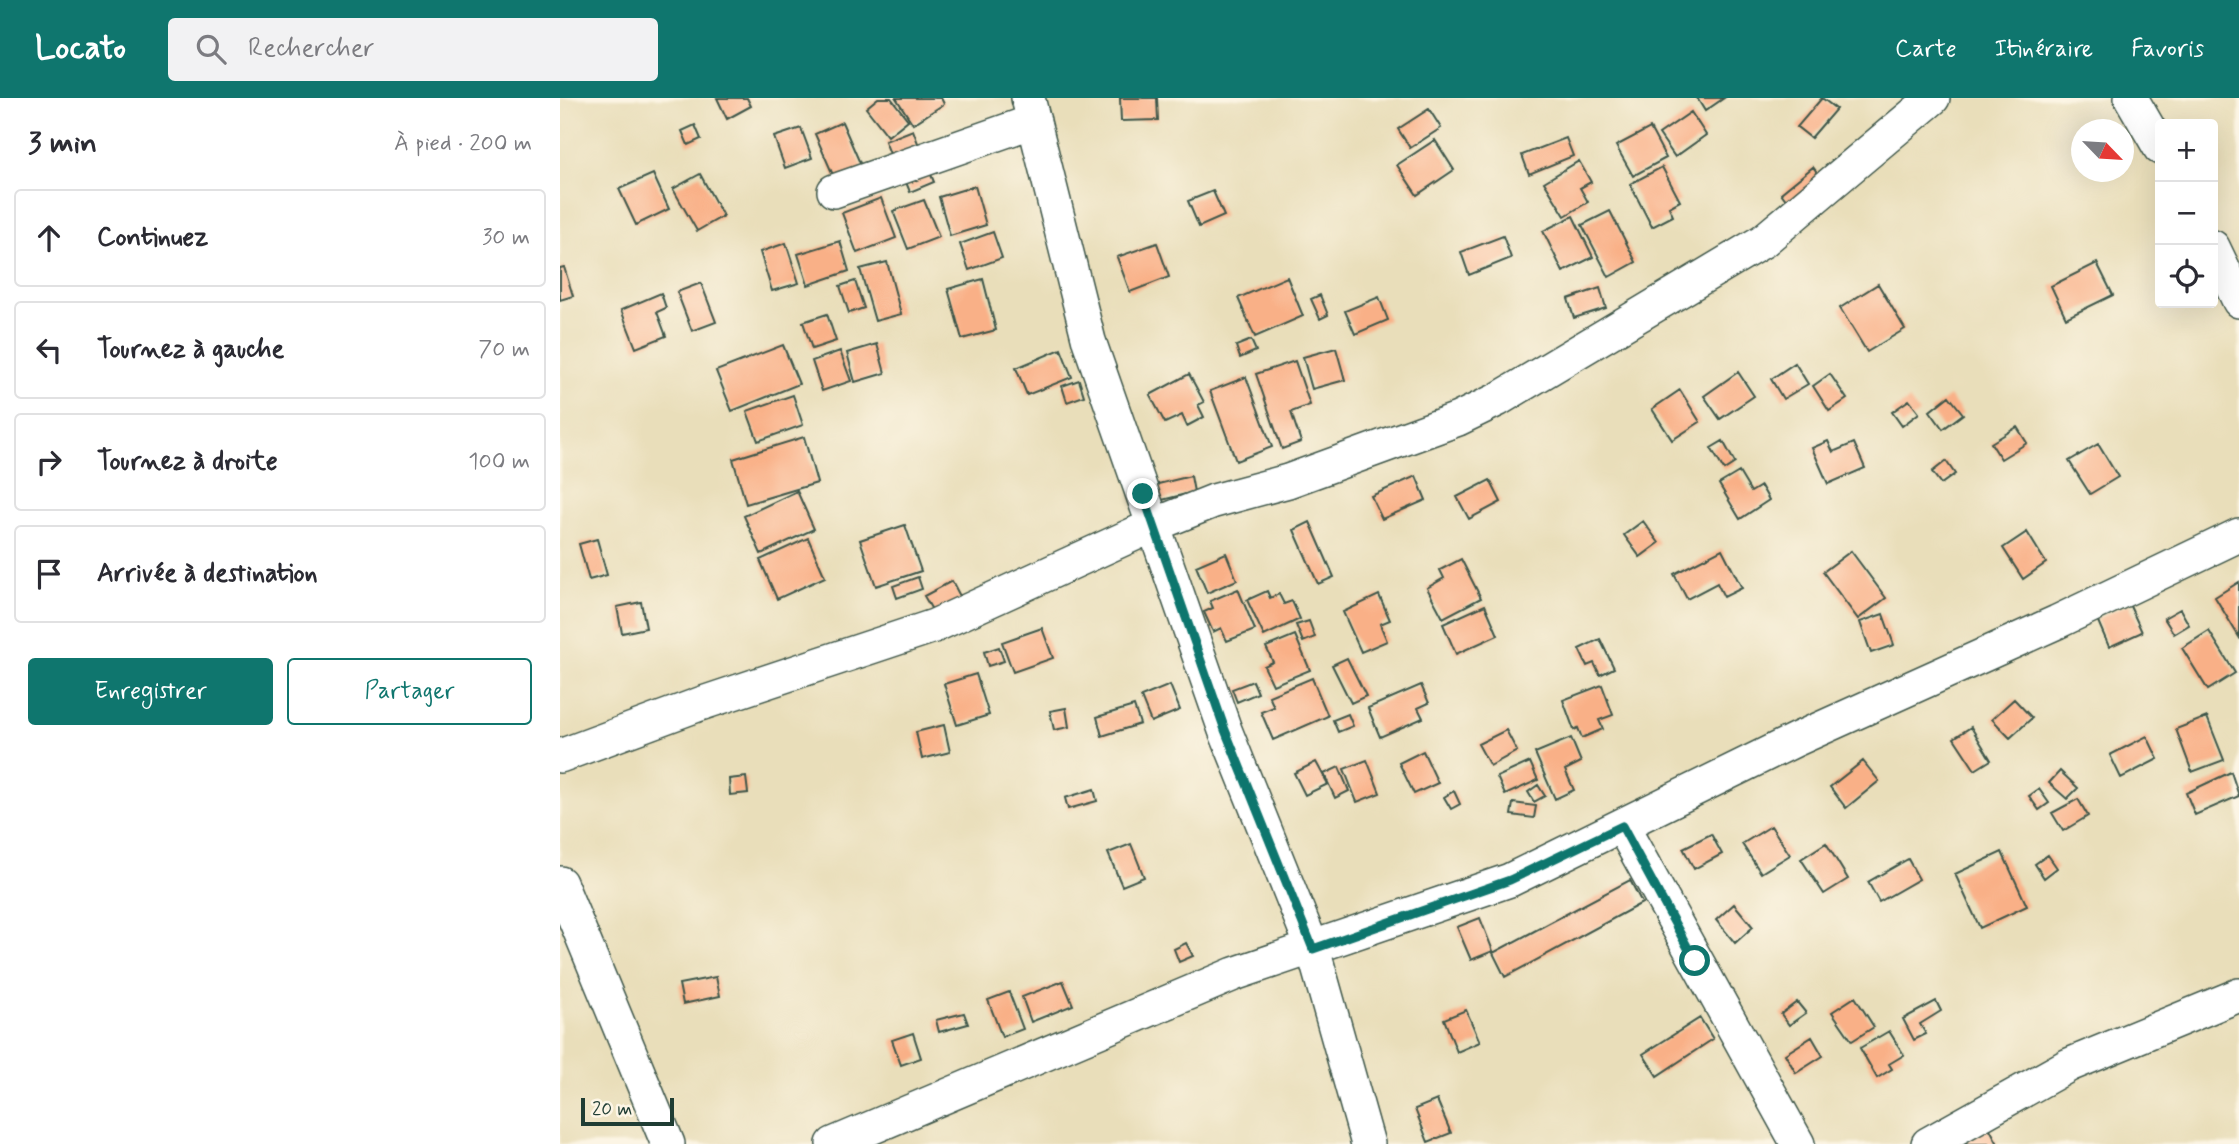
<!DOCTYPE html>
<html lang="fr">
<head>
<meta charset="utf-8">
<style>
	:root { --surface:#fff; --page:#f2f2f3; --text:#2b2b33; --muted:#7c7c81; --line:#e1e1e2; --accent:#0f766e }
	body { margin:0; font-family:Mynerve,sans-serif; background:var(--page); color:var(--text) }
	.controls { position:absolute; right:21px; top:21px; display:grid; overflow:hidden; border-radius:7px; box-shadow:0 7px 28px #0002 }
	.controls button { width:63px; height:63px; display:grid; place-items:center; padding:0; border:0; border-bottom:2px solid var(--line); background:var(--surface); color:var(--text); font:35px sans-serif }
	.compass { position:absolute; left:1511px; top:21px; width:63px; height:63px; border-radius:50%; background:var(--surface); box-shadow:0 7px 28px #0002; rotate:115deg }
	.scale { position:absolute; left:21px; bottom:18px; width:93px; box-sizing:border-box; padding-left:7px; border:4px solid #1f3d34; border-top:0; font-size:19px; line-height:24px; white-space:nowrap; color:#1f3d34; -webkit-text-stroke:5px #fcf5e5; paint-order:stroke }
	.stop { position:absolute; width:21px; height:21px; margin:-16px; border:5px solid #0f766e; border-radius:50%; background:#fff }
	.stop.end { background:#0f766e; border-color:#fff; box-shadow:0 2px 7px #0008 }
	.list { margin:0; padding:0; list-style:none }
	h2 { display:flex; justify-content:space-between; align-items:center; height:91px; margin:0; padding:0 28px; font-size:30px }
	h2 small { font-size:23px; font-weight:400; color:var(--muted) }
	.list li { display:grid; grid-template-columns:46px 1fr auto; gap:21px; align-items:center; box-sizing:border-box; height:98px; margin:0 14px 14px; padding:0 14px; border:2px solid var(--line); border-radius:7px }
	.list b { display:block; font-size:26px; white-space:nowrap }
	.list em { font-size:23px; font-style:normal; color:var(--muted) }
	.actions { display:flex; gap:14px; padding:21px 28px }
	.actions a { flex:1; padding:16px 0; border:2px solid var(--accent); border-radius:7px; text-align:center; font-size:24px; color:var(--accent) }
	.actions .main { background:var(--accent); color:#fff }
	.icon { flex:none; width:38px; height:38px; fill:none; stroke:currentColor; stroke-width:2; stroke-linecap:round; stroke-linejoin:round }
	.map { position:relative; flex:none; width:1679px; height:1046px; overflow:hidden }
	header { display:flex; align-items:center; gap:42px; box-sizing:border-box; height:98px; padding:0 35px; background:var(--accent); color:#fff }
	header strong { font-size:33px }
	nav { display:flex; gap:38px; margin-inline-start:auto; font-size:24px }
	.search { width:490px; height:63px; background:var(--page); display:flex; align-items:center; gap:18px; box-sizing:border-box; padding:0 24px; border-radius:7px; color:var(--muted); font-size:26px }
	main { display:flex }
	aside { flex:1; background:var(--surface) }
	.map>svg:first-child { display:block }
</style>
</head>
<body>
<header>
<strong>Locato</strong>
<div class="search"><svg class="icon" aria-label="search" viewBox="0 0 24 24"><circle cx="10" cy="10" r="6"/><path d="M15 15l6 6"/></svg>Rechercher</div>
<nav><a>Carte</a><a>Itinéraire</a><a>Favoris</a></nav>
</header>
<main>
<aside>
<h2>3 min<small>À pied · 200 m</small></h2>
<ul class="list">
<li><svg class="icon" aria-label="ahead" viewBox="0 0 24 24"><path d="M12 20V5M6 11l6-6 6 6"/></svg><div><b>Continuez</b></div><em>30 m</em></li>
<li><svg class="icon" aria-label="left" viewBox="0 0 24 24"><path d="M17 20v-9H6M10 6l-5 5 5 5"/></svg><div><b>Tournez à gauche</b></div><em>70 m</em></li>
<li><svg class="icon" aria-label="right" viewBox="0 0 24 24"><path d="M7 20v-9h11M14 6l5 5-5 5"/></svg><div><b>Tournez à droite</b></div><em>100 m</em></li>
<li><svg class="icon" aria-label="arrive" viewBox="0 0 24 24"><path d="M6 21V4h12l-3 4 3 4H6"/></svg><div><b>Arrivée à destination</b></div></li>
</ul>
<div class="actions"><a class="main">Enregistrer</a><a>Partager</a></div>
</aside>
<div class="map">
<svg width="1679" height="1046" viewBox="0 0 1679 1046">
	<rect width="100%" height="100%" fill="#fcf5e5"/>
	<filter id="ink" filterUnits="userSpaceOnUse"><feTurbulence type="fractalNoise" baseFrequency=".0143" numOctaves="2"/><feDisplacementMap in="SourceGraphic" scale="14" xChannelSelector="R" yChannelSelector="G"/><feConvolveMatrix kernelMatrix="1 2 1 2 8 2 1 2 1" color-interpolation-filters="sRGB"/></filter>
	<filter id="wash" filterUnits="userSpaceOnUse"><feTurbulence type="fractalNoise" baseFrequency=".00686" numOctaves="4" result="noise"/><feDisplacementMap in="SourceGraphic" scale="28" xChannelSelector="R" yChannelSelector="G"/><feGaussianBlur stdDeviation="1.57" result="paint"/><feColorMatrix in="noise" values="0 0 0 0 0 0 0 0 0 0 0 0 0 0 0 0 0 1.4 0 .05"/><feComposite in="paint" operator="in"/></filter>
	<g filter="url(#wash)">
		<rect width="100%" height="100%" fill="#e9deba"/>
		<g id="blocks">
			<!-- building -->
			<path fill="#f9b087" d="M 157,0 L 187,0 L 191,8 L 167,21 Z
				M 318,0 L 331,0 L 348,22 L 328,38 L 306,10 Z
				M 336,0 L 381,0 L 384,6 L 353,26 Z
				M 560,0 L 597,0 L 598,22 L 561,23 Z
				M 1137,0 L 1164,0 L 1145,13 Z
				M 1262,0 L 1276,11 L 1251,40 L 1237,29 Z
				M 869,11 L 881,30 L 850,50 L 838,31 Z
				M 1131,14 L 1146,37 L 1115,59 L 1099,36 Z
				M 282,24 L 303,72 L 276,84 L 255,36 Z
				M 135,27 L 141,41 L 128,47 L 122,33 Z
				M 241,30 L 252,60 L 225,70 L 214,39 Z
				M 1090,30 L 1106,60 L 1073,78 L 1056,48 Z
				M 353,32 L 362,56 L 334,66 L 325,43 Z
				M 1006,40 L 1013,58 L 969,76 L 962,57 Z
				M 875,42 L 894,72 L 857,97 L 837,67 Z
				M 1019,63 L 1031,84 L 1020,90 L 1028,104 L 1005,118 L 984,84 Z
				M 367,67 L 374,84 L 350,94 L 343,77 Z
				M 1102,69 L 1120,103 L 1109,109 L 1113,118 L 1092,129 L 1070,86 Z
				M 1253,69 L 1266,86 L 1233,111 L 1221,95 Z
				M 93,76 L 109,111 L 76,127 L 59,91 Z
				M 140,76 L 163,118 L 137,133 L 113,91 Z
				M 415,88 L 426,127 L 390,138 L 379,99 Z
				M 653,93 L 664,118 L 639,129 L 628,103 Z
				M 321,100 L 336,140 L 297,155 L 282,115 Z
				M 364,102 L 379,139 L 348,151 L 333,113 Z
				M 1050,113 L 1076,164 L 1049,179 L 1022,127 Z
				M 1013,118 L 1033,159 L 1003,174 L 983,133 Z
				M 433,134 L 442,160 L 409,172 L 400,146 Z
				M 943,138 L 951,160 L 909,177 L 901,154 Z
				M 280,143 L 289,173 L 248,187 L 238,156 Z
				M 226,145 L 239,185 L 212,193 L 200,154 Z
				M 597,145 L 609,179 L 570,194 L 557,159 Z
				M 327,164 L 341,216 L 315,223 L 300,171 Z
				M 1537,165 L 1553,197 L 1506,220 L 1491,188 Z
				M 4,169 L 13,198 L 0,202 L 0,170 Z
				M 727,179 L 743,218 L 695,239 L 678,200 Z
				M 423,181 L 436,232 L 402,241 L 388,191 Z
				M 295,183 L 304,210 L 289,215 L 280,188 Z
				M 141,185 L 156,224 L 132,233 L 117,194 Z
				M 1318,186 L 1345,231 L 1307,254 L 1280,210 Z
				M 1040,190 L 1046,210 L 1014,220 L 1008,201 Z
				M 101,195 L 106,210 L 97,214 L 106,238 L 76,250 L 61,212 Z
				M 760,197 L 768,217 L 760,221 L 751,201 Z
				M 819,199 L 828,222 L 795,236 L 785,213 Z
				M 267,216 L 276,243 L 252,251 L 243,224 Z
				M 691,242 L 696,253 L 680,260 L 676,248 Z
				M 317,246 L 325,275 L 295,284 L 287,255 Z
				M 223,247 L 239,286 L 172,313 L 156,273 Z
				M 776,250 L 785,282 L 752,291 L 743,259 Z
				M 501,251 L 512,279 L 467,297 L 456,270 Z
				M 280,253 L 291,283 L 262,293 L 252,263 Z
				M 735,263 L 750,307 L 731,314 L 741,344 L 722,351 L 696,276 Z
				M 1235,265 L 1248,286 L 1223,301 L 1211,281 Z
				M 1178,274 L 1194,298 L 1160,321 L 1144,298 Z
				M 629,276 L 644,304 L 638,307 L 644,319 L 627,328 L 622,317 L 605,325 L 590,297 Z
				M 1270,276 L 1287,301 L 1269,313 L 1253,288 Z
				M 686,279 L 712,349 L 676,363 L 650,293 Z
				M 519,282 L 524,298 L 507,304 L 502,288 Z
				M 1120,292 L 1140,324 L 1112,342 L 1092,311 Z
				M 233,297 L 243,327 L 198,343 L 187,313 Z
				M 1389,298 L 1403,316 L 1383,331 L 1370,313 Z
				M 1349,302 L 1359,315 L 1342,328 L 1332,314 Z
				M 1457,329 L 1467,345 L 1441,361 L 1431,345 Z
				M 244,339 L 257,385 L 186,406 L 173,361 Z
				M 1163,343 L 1175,365 L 1164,372 L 1151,350 Z
				M 1268,343 L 1273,354 L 1294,345 L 1305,370 L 1268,386 L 1252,350 Z
				M 1538,346 L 1558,379 L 1530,396 L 1509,363 Z
				M 1386,363 L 1395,376 L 1381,386 L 1372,374 Z
				M 1179,374 L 1191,394 L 1201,388 L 1209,402 L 1180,421 L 1159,386 Z
				M 631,378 L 634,394 L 598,403 L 594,387 Z
				M 856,378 L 866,402 L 822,421 L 811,398 Z
				M 930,382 L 941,404 L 909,421 L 897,399 Z
				M 237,393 L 254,431 L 201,456 L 184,418 Z
				M 1083,423 L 1099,445 L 1080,459 L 1064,437 Z
				M 750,424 L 774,479 L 758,486 L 734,432 Z
				M 345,427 L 361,473 L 316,488 L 300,442 Z
				M 1467,434 L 1486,465 L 1463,481 L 1443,450 Z
				M 248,440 L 265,479 L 217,501 L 200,462 Z
				M 37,441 L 47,477 L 29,482 L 19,446 Z
				M 1162,451 L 1182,490 L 1164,499 L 1157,485 L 1127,501 L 1114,476 Z
				M 1291,453 L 1326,500 L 1298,521 L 1263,474 Z
				M 666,455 L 677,482 L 647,495 L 636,468 Z
				M 901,461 L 921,500 L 883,520 L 867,490 L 884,480 L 880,472 Z
				M 358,479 L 362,491 L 337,500 L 333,488 Z
				M 392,483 L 403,504 L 376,519 L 364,498 Z
				M 1679,484 L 1679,539 L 1655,499 Z
				M 678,491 L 695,532 L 667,543 L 661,530 L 653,534 L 644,514 L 653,510 L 650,503 Z
				M 707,493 L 710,500 L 719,496 L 724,506 L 732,503 L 740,521 L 704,538 L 687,502 Z
				M 819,497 L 830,522 L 820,526 L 827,543 L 801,554 L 783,514 Z
				M 81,504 L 86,530 L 62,535 L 57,509 Z
				M 1569,506 L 1582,534 L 1549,549 L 1537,521 Z
				M 925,507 L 938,537 L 896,556 L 883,526 Z
				M 1620,511 L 1629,527 L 1614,536 L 1604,520 Z
				M 1323,516 L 1334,547 L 1311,555 L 1300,524 Z
				M 749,523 L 755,539 L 743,544 L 736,527 Z
				M 482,530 L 493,560 L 453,574 L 442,544 Z
				M 1649,533 L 1675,575 L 1648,592 L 1622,550 Z
				M 735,537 L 750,572 L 713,587 L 704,568 L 713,564 L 706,549 Z
				M 1040,541 L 1054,570 L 1040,577 L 1034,565 L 1027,568 L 1019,551 Z
				M 439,549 L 444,563 L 428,568 L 424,554 Z
				M 787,560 L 806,598 L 791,605 L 772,567 Z
				M 416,576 L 429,617 L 397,627 L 384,586 Z
				M 752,580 L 768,618 L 713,642 L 701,614 L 714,609 L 709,598 Z
				M 693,583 L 698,595 L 677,604 L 672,591 Z
				M 610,587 L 620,612 L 591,624 L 581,599 Z
				M 861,587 L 869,605 L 858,610 L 863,620 L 820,639 L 808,610 Z
				M 1042,587 L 1053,617 L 1039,622 L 1043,631 L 1022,640 L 1018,630 L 1014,632 L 1003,602 Z
				M 1454,601 L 1472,620 L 1450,640 L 1432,621 Z
				M 574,608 L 580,626 L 542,638 L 537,619 Z
				M 506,610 L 509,629 L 494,632 L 490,613 Z
				M 788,616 L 793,628 L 778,634 L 773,622 Z
				M 1647,619 L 1664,662 L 1632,674 L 1616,631 Z
				M 384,627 L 390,654 L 362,661 L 356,634 Z
				M 1411,629 L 1431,662 L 1415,672 L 1394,640 Z
				M 946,632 L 957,653 L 930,668 L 918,646 Z
				M 1587,638 L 1598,661 L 1561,680 L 1550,657 Z
				M 1011,640 L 1021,664 L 1005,672 L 1014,692 L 995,701 L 975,655 Z
				M 863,653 L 878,685 L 854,696 L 839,665 Z
				M 807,662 L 820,695 L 797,704 L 784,671 Z
				M 1303,663 L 1319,683 L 1286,710 L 1270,689 Z
				M 756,664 L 768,686 L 745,697 L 734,675 Z
				M 970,664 L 978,682 L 945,697 L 937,679 Z
				M 779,669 L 789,693 L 775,700 L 764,676 Z
				M 1500,673 L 1518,690 L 1507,701 L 1489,685 Z
				M 1671,674 L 1679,698 L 1635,717 L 1626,695 Z
				M 186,679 L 188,695 L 170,697 L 169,681 Z
				M 978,687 L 985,698 L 974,704 L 968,694 Z
				M 534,691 L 537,703 L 508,711 L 505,700 Z
				M 1479,691 L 1489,705 L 1479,712 L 1469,698 Z
				M 894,693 L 900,706 L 891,711 L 884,699 Z
				M 1518,701 L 1528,718 L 1503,733 L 1492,715 Z
				M 953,705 L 976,708 L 974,720 L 951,717 Z
				M 1211,728 L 1230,757 L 1201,775 L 1182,746 Z
				M 1151,736 L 1162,756 L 1134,771 L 1123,750 Z
				M 1266,745 L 1288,781 L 1264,796 L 1241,761 Z
				M 571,746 L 584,779 L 562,788 L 548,755 Z
				M 1442,754 L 1467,808 L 1420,830 L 1395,776 Z
				M 1488,757 L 1497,770 L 1484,780 L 1475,766 Z
				M 1348,761 L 1359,781 L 1319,804 L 1308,784 Z
				M 1070,782 L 1082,805 L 945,879 L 933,855 Z
				M 1174,806 L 1193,829 L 1175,845 L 1156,822 Z
				M 920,820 L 933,853 L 911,862 L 897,829 Z
				M 626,845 L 633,858 L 619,864 L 614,851 Z
				M 156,879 L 160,898 L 123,906 L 119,886 Z
				M 503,883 L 513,907 L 471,924 L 462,899 Z
				M 449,894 L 463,931 L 442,939 L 428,902 Z
				M 1295,899 L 1314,929 L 1292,943 L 1272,914 Z
				M 1376,903 L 1381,913 L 1360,926 L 1366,936 L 1354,942 L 1343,921 Z
				M 1237,904 L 1246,915 L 1229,927 L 1221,916 Z
				M 906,912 L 920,944 L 897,954 L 884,921 Z
				M 404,915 L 408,926 L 379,934 L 376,922 Z
				M 1140,920 L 1153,941 L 1097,978 L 1083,956 Z
				M 1329,933 L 1344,957 L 1329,966 L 1332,971 L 1317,980 L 1300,950 Z
				M 353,935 L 361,960 L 341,967 L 332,942 Z
				M 1252,939 L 1263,958 L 1236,975 L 1225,956 Z
				M 877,1002 L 891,1035 L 868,1044 L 855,1011 Z
				M 1429,1029 L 1438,1046 L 1399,1046 Z"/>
		</g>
	</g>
	<g filter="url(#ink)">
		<use href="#blocks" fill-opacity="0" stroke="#3d5548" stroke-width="2"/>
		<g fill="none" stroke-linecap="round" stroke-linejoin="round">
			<!-- minor casing -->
			<g stroke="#3d5548" stroke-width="36">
				<path id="minor" d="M 468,0 L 529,243 L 665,632 L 753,851 L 808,1046
					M 1571,0 L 1600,50
					M 274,93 L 474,23
					M 1653,149 L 1679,203
					M 0,658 L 140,606 L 374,528 L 594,427 L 654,403 L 728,383 L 898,321 L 937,302 L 1203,143 L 1373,0
					M 1062,728 L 1238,1046
					M 0,785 L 108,1046
					M 273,1046 L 674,876 L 950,782 L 1235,642 L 1497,524 L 1679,437
					M 1368,1046 L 1509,967 L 1679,897"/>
			</g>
			<!-- minor -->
			<use href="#minor" stroke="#fff" stroke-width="33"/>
		</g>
	</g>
	<g fill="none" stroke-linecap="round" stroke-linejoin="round" filter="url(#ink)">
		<!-- route -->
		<path stroke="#0f766e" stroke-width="9" d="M 583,396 L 665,632 L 753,851 L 950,782 L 1062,728 L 1135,863"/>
	</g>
</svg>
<div class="controls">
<button>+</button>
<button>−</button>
<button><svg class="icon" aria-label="locate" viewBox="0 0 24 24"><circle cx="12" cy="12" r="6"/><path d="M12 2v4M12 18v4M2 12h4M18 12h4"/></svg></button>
</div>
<svg class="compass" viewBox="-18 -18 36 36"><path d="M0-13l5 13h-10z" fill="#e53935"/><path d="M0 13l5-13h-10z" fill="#7c7c81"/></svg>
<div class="scale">20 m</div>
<div class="stop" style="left:1135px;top:863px"></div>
<div class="stop end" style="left:583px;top:396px"></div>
</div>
</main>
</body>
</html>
